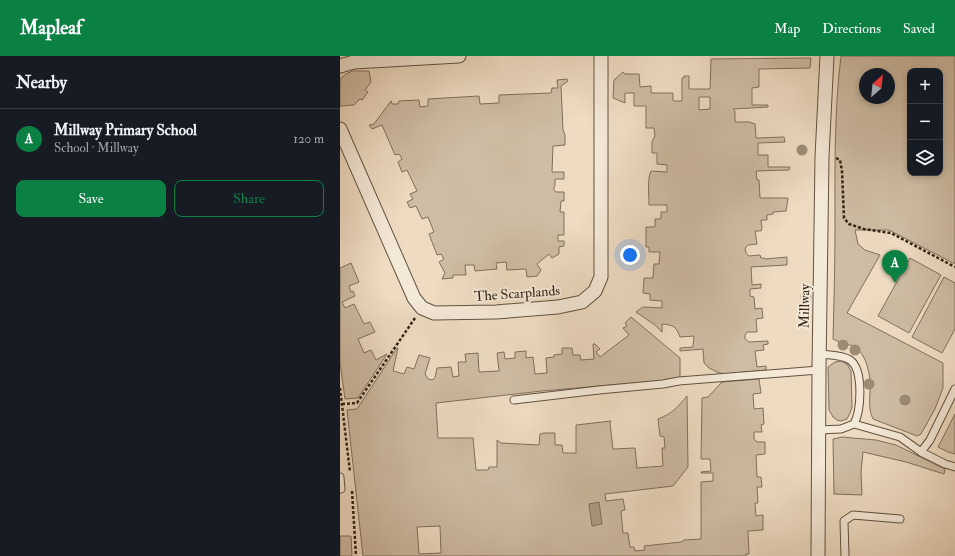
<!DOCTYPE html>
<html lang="en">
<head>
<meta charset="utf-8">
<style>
	:root { --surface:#171b24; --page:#20242c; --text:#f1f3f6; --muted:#9ea1a6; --line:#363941; --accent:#0b8043 }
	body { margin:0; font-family:"IM FELL Double Pica",serif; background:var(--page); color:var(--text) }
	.controls { position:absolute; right:12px; top:12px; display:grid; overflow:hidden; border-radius:8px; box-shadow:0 2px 6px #0003 }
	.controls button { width:36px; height:36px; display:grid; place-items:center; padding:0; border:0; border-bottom:1px solid var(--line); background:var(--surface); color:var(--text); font:20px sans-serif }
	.compass { position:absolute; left:519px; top:12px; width:36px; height:36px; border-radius:50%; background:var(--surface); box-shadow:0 2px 6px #0003; rotate:27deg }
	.you { position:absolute; left:290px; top:199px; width:14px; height:14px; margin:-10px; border:3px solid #fff; border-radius:50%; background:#1a73e8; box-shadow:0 0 0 6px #1a73e833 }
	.badge { display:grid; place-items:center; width:26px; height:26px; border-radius:50%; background:var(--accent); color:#fff; font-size:13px; font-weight:700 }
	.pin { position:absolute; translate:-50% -33px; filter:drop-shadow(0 1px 2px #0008) }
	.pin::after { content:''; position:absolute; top:21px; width:14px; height:12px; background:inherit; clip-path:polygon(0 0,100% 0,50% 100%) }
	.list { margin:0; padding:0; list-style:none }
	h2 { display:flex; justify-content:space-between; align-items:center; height:52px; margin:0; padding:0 16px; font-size:17px }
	h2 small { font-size:13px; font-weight:400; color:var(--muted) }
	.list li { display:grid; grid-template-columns:26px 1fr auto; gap:12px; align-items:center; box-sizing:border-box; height:60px; padding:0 16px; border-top:1px solid var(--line) }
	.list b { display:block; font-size:15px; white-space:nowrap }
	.list p { margin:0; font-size:13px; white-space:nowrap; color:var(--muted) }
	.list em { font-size:13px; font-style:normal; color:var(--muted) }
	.actions { display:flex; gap:8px; padding:12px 16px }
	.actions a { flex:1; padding:9px 0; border:1px solid var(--accent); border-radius:8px; text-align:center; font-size:14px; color:var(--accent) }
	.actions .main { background:var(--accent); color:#fff }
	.icon { flex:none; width:22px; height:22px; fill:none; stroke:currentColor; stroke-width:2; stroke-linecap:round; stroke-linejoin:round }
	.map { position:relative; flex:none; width:615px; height:500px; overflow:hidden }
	header { display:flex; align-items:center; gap:24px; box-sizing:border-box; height:56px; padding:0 20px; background:var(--accent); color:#fff }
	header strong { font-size:19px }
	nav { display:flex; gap:22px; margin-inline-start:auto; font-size:14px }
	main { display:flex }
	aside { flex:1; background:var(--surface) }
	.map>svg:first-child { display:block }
</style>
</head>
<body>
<header>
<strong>Mapleaf</strong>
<nav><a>Map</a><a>Directions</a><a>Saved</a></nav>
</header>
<main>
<aside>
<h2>Nearby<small></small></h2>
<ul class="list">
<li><span class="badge">A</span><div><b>Millway Primary School</b><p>School · Millway</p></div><em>120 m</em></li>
</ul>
<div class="actions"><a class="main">Save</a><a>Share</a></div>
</aside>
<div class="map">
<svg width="615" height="500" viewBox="0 0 615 500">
	<rect width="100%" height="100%" fill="#eedbc2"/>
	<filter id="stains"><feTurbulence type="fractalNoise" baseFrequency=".005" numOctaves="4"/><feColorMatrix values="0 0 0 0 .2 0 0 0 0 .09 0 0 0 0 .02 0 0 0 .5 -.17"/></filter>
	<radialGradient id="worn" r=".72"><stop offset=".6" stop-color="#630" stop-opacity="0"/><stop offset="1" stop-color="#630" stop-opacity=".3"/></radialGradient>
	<!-- green -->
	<path fill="#cebca4" stroke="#80705c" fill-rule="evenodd" d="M 501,0 L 615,0 L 615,208 L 549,174 L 515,174 L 518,188 L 525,194 L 540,199 L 507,257 L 603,307 L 603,332 L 595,353 L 581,378 L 577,380 L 533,363 C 528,353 530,343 530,332 C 531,319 526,297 514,290 C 511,289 508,289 505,288 C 501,287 497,285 493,283 C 494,246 495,208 495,170 C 495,114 494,57 501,0 ZM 570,15 L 600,15 L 600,117 L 570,117 ZM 525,18 L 549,18 L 549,42 L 525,42 Z
		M 471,2 L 470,12 L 419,13 L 419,31 L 412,32 L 412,49 L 428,49 L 428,51 L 393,53 L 395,55 L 395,66 L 409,66 L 415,68 L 416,82 L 444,81 L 445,86 L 418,87 L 418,99 L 428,99 L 428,111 L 450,111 L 449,114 L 416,115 L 417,124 L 419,124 L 420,142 L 448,142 L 446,155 L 433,156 L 433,158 L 427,159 L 427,164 L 421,164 L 422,172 L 421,175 L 415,175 L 417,188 L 408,189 L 405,192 L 406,197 L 409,200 L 420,199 L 421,202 L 424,202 L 425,203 L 447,201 L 447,209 L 411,211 L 412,229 L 421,228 L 421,232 L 410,233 L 410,240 L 414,241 L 415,253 L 422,252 L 423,262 L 416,263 L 417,276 L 407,276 L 405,279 L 405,283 L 409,286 L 428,285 L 428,288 L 423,289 L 424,294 L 415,295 L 417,311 L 426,310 L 426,314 L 384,318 L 377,316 L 369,312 L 364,307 L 363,293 L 340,295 L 340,292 L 353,291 L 354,280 L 340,281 C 336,270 333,269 322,268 L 322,276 L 315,269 L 296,256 L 303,251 L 322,252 L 322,245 L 310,244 L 310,238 L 303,237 L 304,222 L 313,222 L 314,208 L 319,208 L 320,196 L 309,196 L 309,191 L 306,191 L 306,171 L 315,171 L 315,163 L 321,163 L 321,156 L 327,156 L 327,149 L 309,149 C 309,139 307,123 311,115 L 327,116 L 327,109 L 317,108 L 317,97 L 312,97 L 312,86 L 315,80 L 314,72 L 306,72 L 306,50 L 294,50 L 294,37 L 285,37 L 285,47 L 273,42 L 274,24 L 283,16 L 285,18 L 299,18 L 300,31 L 311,30 L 311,37 L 333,37 L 333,45 L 342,45 L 342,22 L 344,22 L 344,20 L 349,20 L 349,33 L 370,33 L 371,3 ZM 370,41 L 370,53 L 359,54 L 359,41 Z
		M 12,15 L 29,15 L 31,26 L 25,34 L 28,36 L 22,44 L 20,43 L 14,49 L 0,50 L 0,23 L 6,18 Z
		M 227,23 L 228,25 L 221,30 L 223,74 L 225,79 L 225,89 L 213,90 L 212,116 L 224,116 L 224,123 L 215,123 L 215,129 L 214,131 L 214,134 L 216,136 L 224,136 L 224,145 L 221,145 L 220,156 L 224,156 L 224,179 L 218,179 L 218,185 L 224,185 L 224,190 L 219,191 L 219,198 L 212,202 L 209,198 L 197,208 L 201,214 L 197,220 L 187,221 L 186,213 L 167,214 L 166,206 L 156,207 L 157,213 L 135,215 L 134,209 L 125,209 L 126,219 L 113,219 L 113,222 L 102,223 L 105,217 L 99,206 L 104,203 L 101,198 L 97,199 L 89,178 L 94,176 L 88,161 L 82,163 L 76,150 L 70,152 L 67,146 L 73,143 L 70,138 L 77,135 L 67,114 L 62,116 L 58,106 L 62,103 L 59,98 L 55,99 L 42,69 L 32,73 L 29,69 L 34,68 L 51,45 L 52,48 L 58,48 L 59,45 L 79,44 L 80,51 L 88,50 L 88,43 L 139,40 L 140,48 L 159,47 L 159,39 L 211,37 L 212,32 L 218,32 L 217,24 Z
		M 570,202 L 601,219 L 569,277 L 538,260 Z
		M 11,207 L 19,226 L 9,230 L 11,236 L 13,235 L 15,240 L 2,246 L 5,252 L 14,248 L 24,268 L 30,266 L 35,276 L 18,283 L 24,297 L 31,294 L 36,304 L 47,298 L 18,342 L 5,343 L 0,307 L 0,212 Z
		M 604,221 L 615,227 L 615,273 L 602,297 L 572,281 Z
		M 291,261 L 340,302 L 340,323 L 202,335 L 96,347 L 98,382 L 133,382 L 136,414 L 148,414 L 149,411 L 157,411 L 157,384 L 161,387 L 199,389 L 200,378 L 204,377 L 215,377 L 215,389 L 222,389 L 223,397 L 236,397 L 236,369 L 271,365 L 270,367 L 273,393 L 295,392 L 297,412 L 323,410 L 322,392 L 325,392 L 324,381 L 320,380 L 318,363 C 333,357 337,352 347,340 L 348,411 L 333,430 L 265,438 L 266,445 L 283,443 L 285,454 L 281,455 L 283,477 L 288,477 L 290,491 L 294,491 L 295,495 L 305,494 L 304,490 L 341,486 L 344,484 L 361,483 L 361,426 L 373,425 L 373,417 L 361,417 L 361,416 L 371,415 L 370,403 L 361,403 L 362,342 L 368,341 L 382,326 L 419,323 L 421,337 L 413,338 L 414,353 L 423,352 L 424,368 L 421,369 L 422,376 L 414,376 L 414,383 L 417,386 L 425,386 L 425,398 L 416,399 L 417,421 L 421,421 L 422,431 L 417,431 L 418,447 L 415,447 L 416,460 L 423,459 L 423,474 L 408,475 L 409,498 L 406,498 L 406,500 L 23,500 L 7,354 L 17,353 L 57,292 L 58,292 L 53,315 L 64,318 L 67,311 L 74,313 L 79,299 L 90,302 L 85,318 L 88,323 L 92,324 L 95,322 L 97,312 L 111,311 L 113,321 L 119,320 L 118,306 L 126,306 L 125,298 L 138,297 L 139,316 L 159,315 L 157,297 L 164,296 L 165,303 L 175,302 L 175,296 L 186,295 L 186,302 L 193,301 L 195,318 L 207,317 L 206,302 L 214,301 L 214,299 L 222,298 L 222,292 L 232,292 L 233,299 L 240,299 L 241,304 L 254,303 L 253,288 L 255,288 L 260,293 L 256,296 L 260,301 L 289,279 L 283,272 L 287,270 L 285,267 ZM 100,470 L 101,497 L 79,498 L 77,471 Z
		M 501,305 L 507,308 L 511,315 L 512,351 L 510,357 L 507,363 L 501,365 L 497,364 L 493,361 L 489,354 L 488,311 L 495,306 Z
		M 615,358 L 615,398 L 608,396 L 598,391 Z
		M 502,381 L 536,384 L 556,389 L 605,413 L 604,418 L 566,406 L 523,396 L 521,416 L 522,439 L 494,438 L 493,383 Z
		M 0,480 L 11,480 L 12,500 L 0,500 Z"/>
	<!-- water -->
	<path fill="#ae9d87" stroke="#7d6d59" d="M 259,446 L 262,468 L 252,470 L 249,448 Z"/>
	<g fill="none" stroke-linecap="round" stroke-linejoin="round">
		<!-- lane casing -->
		<g stroke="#625240" stroke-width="9">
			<path id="lane" d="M 174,344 L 259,334 L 323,328 L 339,325 L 479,314
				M 514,368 L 560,381 L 581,396 L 605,408 L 615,411
				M 479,374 L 501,373 L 514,368 C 521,355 524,314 510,304 C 503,299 488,299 479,298
				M 581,396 L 590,384 L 615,333
				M 0,421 L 1,433
				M 505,500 L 504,465 L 513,459 L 560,463"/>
		</g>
		<!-- street casing -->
		<g stroke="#625240" stroke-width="15">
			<path id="street" d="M 0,10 L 14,6 L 119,0
				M 0,73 L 74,242 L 82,252 L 94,257 L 156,256 L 218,251 L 242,246 L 255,235 L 261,221 L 261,0
				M 478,500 L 479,314 L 482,101 L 487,0"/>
		</g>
		<!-- path -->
		<path stroke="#332414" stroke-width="2.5" stroke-dasharray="3 2" stroke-linecap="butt" d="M 496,102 L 500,104 L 502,115 L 504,162 L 509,168 L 524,173 L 551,177 L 615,211
			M 0,332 L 10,416
			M 2,348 L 17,347 L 75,262
			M 12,435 L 16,500"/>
		<!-- lane -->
		<use href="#lane" stroke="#f4e8d7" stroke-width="7"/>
		<!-- street -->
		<use href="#street" stroke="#f4e8d7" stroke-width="13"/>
	</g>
	<!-- trees -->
	<g fill="#9d8b76">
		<circle cx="462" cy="94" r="5.5"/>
		<circle cx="466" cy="241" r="5.5"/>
		<circle cx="503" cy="289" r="5.5"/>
		<circle cx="515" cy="294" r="5.5"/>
		<circle cx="529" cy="328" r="5.5"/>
		<circle cx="565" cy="344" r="5.5"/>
	</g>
	<g text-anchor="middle" stroke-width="4" stroke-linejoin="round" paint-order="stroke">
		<!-- street labels -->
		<g font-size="14" fill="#332414" stroke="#f4e8d7">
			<text transform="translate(177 237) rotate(-4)" y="5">The Scarplands</text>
			<text transform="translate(464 250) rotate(-89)" y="5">Millway</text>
		</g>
	</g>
	<rect width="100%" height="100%" filter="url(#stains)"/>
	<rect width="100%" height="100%" fill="url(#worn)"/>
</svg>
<div class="controls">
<button>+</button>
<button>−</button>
<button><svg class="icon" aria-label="layers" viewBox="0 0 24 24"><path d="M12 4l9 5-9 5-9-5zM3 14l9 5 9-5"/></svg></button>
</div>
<svg class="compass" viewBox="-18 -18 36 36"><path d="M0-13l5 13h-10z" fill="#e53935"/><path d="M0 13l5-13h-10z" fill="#9ea1a6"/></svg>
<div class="you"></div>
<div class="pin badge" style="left:555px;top:227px">A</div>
</div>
</main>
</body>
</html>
